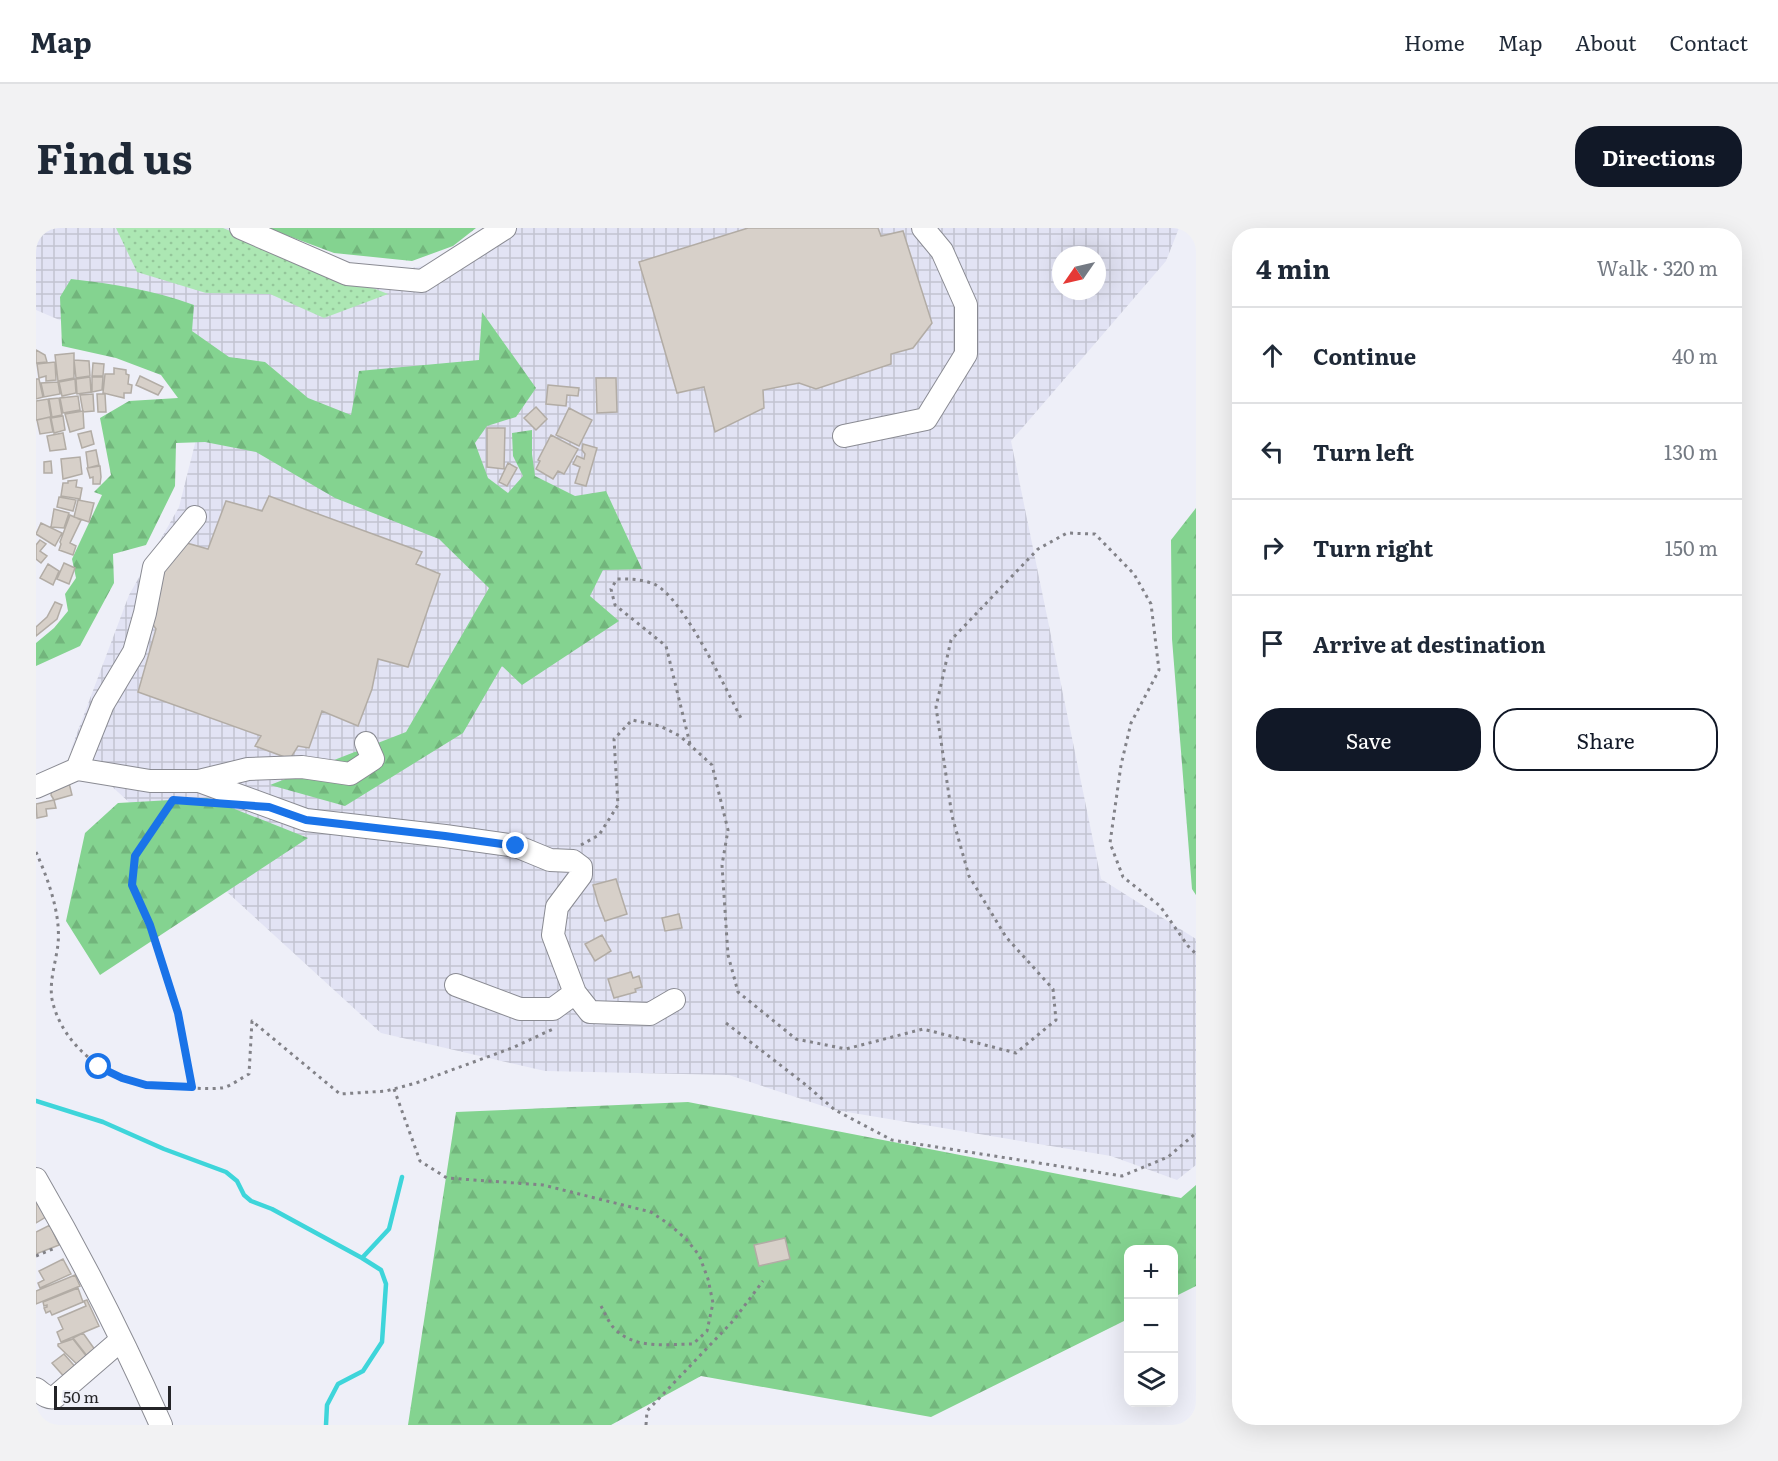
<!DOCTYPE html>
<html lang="en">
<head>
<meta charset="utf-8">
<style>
	:root { --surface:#fff; --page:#f2f2f3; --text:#1f2937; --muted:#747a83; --line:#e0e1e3; --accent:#111827 }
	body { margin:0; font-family:Literata,serif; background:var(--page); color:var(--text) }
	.controls { position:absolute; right:18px; bottom:18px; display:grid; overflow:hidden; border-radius:12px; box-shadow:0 6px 24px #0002 }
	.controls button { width:54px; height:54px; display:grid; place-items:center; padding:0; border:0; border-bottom:2px solid var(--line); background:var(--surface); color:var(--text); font:30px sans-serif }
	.compass { position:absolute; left:1016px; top:18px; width:54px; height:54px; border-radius:50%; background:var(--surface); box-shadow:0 6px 24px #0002; rotate:236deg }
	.scale { position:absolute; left:18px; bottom:15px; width:117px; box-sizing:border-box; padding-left:6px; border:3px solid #242428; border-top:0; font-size:16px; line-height:21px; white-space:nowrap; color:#242428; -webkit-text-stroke:4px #eeeff8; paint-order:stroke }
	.stop { position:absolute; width:18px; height:18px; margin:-14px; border:4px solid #1a73e8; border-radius:50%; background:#fff }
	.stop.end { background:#1a73e8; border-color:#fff; box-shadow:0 2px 6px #0008 }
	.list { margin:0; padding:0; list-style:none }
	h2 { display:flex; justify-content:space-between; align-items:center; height:78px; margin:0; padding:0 24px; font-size:26px }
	h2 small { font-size:20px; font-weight:400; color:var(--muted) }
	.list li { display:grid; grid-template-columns:39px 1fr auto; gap:18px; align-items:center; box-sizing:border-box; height:96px; padding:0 24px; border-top:2px solid var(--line) }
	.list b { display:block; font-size:22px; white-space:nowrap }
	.list em { font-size:20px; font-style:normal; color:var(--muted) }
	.actions { display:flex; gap:12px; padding:18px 24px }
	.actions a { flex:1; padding:14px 0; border:2px solid var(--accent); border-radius:24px; text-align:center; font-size:21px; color:var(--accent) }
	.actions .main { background:var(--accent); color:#fff }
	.icon { flex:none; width:33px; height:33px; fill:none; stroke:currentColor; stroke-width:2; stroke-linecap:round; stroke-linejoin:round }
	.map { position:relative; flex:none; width:1160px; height:1197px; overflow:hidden; border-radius:24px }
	header { display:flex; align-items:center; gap:36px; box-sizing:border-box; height:84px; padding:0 30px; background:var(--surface); border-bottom:2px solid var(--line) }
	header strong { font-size:28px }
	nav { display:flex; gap:33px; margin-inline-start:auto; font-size:21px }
	.intro { display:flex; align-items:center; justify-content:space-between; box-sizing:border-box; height:144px; padding:0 36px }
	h1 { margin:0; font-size:42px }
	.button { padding:15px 27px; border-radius:24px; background:var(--accent); color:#fff; font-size:21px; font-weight:700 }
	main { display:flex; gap:36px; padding:0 36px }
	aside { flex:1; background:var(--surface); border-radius:24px; box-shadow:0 6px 24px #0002 }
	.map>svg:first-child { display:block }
</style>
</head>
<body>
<header>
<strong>Map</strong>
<nav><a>Home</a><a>Map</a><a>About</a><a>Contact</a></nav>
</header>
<div class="intro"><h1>Find us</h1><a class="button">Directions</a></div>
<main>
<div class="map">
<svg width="1160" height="1197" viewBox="0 0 1160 1197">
	<defs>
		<pattern id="industrial-grid" width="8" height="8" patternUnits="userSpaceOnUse" patternTransform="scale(1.5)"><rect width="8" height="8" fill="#e2e3f4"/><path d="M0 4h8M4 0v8" fill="none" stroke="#c2c3d1"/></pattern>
		<pattern id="grass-dots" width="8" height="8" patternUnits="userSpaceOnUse" patternTransform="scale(1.5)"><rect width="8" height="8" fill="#ace7b3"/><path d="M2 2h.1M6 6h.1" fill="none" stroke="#94c69a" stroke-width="1.8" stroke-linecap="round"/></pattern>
		<pattern id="forest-firs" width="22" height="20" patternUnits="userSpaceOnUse" patternTransform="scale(1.5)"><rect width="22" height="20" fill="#84d390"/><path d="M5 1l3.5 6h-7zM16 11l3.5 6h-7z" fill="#72b57c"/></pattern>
	</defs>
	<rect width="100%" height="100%" fill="#eeeff8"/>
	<!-- industrial -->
	<path fill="url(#industrial-grid)" fill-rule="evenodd" d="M 0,0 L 218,0 L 313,39 L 376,40 L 396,36 L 448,0 L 1143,0 L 1130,33 L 975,213 L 1065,651 L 1160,711 L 1160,937 L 1141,952 L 1075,928 L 799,882 L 693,847 L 509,843 L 345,805 L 35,521 L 93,367 L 143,279 L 174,156 L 0,82 ZM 1025,27 L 1061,27 L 1061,63 L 1025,63 Z"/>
	<!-- grass -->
	<path fill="url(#grass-dots)" d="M 80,0 L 187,0 L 352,66 L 288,90 L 234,66 L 170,65 L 101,44 Z"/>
	<!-- forest -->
	<path fill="url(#forest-firs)" d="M 231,0 L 440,0 L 417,18 L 376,33 L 298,25 Z
		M 35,51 C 78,56 117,62 158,77 L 156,103 L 193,129 L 229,134 L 272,170 L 315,187 L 323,143 L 443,132 L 446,84 L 500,160 L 480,189 L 451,198 L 439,215 L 452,250 L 472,265 L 487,248 L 477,228 L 476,205 L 496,202 L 496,226 L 499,248 L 539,268 L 570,263 L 606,341 L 567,342 L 554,368 L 583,393 L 486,457 L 466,438 L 427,505 L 309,578 L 234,557 L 370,504 L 453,360 L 403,311 L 299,270 L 220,224 L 169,214 L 140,215 L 139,258 L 110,317 L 77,326 L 78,355 L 44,418 L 0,438 L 0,415 L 18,400 L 32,383 L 29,366 L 40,350 L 36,331 L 66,267 L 58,264 L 75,247 L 64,190 L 93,173 L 142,170 L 125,147 L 80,130 L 26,118 L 24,69 Z
		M 1160,280 L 1160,667 L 1156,661 L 1136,411 L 1135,312 Z
		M 171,570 L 272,610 L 64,747 L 30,693 L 49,605 L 82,575 Z
		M 652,874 L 1145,970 L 1160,957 L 1160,1058 L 1138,1069 L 1138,1022 L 1092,1022 L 1092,1091 L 895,1189 L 665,1148 L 575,1197 L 372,1197 L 420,884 Z"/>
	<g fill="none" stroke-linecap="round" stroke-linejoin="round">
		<!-- stream -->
		<path stroke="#3ed5da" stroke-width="4.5" d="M 0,873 L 67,894 L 128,921 L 190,944 L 201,953 L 208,967 L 215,973 L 236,981 L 326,1030 L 345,1042 L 350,1056 L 346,1114 L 327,1143 L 302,1156 L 291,1177 L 290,1197
			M 326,1030 L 353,1001 L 366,949"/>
	</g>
	<!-- building -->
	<path fill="#d7d0c9" stroke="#b2aca5" stroke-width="1.5" d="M 712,0 L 842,0 L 845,8 L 867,3 L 896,95 L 877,120 L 855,126 L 855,136 L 780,161 L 763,155 L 727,162 L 728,180 L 679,204 L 668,159 L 641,165 L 603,34 Z
		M 0,122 L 9,127 L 11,134 L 0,135 Z
		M 38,125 L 38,150 L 22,153 L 19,127 Z
		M 38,132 L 53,133 L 54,148 L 40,150 Z
		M 19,134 L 20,152 L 10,153 L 10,148 L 3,150 L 1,136 Z
		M 57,135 L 68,136 L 67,148 L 56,148 Z
		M 78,140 L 90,142 L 90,146 L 93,147 L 92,156 L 96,157 L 95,165 L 88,165 L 88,170 L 67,165 L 69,146 L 78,146 Z
		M 104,148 L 127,159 L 122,167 L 100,157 Z
		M 54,149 L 55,164 L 41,166 L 40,151 Z
		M 56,149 L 67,149 L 66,162 L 56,164 Z
		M 560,150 L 580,150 L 581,184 L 561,185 Z
		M 0,151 L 3,151 L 7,169 L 0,171 Z
		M 39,151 L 40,165 L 26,168 L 23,154 Z
		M 22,154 L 24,166 L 8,169 L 5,155 Z
		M 512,157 L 543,160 L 542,168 L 531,167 L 530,178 L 510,176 Z
		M 57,166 L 58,183 L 47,184 L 44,167 Z
		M 61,166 L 69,166 L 70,184 L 62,184 Z
		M 42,168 L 44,182 L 27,185 L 24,170 Z
		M 23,170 L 26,187 L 16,189 L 13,171 Z
		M 12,171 L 15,189 L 0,192 L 0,173 Z
		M 500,179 L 511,191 L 500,202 L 488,190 Z
		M 533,180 L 556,192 L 543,218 L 520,207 Z
		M 47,183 L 48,200 L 34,204 L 29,186 Z
		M 27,188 L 29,202 L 18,205 L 15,190 Z
		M 14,189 L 17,204 L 4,206 L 1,192 Z
		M 451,200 L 469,200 L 468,241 L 451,239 Z
		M 55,203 L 58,216 L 46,220 L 42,206 Z
		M 27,205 L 30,221 L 14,223 L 11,208 Z
		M 515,207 L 542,221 L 528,246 L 522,243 L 517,251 L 500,241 L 504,233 L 502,232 Z
		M 547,216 L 561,220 L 550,258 L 539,255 L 544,239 L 537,236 L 541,228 L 548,231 L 549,226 L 546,222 Z
		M 60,222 L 63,237 L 52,240 L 50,224 Z
		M 44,229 L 46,246 L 27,251 L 25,231 Z
		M 15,233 L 16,245 L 8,245 L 8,234 Z
		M 472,235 L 481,240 L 471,258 L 463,254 Z
		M 64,238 L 65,249 L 64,256 L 57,256 L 57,249 L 54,250 L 51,240 Z
		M 41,252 L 40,259 L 46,260 L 44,271 L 25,268 L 27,255 L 32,255 L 32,253 Z
		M 233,268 L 386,324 L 380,336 L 404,346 L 372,439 L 342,431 L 336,461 L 322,498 L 286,483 L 273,520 L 262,518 L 254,531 L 219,518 L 225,508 L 102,464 L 120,401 L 109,385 L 140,312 L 172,321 L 190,273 L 226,283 Z
		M 23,269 L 40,272 L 37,283 L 21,279 Z
		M 42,272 L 58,275 L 53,294 L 38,289 Z
		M 18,281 L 33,285 L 28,300 L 15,299 Z
		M 34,287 L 45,292 L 34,315 L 40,318 L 37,327 L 23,322 L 25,316 L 24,314 Z
		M 5,295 L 26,305 L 19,318 L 0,306 Z
		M 4,312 L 10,316 L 4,323 L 11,328 L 5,335 L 0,331 L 0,317 Z
		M 28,335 L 39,340 L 33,356 L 21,351 Z
		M 12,336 L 23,343 L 17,357 L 4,350 Z
		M 19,374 L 26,377 L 21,391 L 0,408 L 0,399 L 11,389 Z
		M 33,555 L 36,567 L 18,572 L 15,567 L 16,562 Z
		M 18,572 L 20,580 L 10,581 L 11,588 L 1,590 L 0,576 Z
		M 580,651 L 591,686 L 569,693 L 562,675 L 557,657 Z
		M 643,686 L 646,700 L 629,703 L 626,690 Z
		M 566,707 L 575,723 L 559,733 L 549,716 Z
		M 595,744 L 597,750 L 603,748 L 606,759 L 599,761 L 600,764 L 578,770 L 572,751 Z
		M 0,973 L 15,986 L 0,995 Z
		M 14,997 L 23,1017 L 0,1026 L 0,1004 Z
		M 749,1010 L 754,1031 L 723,1038 L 718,1017 Z
		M 27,1031 L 35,1046 L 4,1060 L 2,1055 L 8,1052 L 3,1043 Z
		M 39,1047 L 44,1058 L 0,1076 L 0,1063 Z
		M 42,1060 L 47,1074 L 16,1087 L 14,1083 L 10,1085 L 8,1080 L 11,1079 L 11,1077 L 8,1078 L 7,1074 Z
		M 51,1072 L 63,1098 L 25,1114 L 21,1104 L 27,1101 L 22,1090 L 50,1078 L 48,1073 Z
		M 47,1105 L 62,1126 L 55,1133 L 37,1110 Z
		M 37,1111 L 55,1134 L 46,1141 L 22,1118 L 22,1116 Z
		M 28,1126 L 42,1142 L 31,1152 L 16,1135 Z"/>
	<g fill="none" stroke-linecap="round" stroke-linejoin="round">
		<!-- minor casing -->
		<g stroke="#8a8b93" stroke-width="24">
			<path id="minor" d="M 205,0 L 311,46 L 386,53 L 469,0
				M 808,208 L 890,191 L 930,126 L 930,77 L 906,23 L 887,0
				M 41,541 L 67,476 L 98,424 L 109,385 L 118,339 L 159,289
				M 163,553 L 270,592 L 409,608 L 480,618 L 514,632 L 537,633 L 545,639 L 545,647 L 521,679 L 517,707 L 539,765 L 554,784 L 614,786 L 638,772
				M 0,559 L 41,541 L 114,553 L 163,553 L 212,541 L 266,539 L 314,546 L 337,531 L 330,515
				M 420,757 L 484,781 L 517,781 L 539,765
				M 0,951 C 46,1030 88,1113 125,1197
				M 0,1161 C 6,1165 11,1171 19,1169 L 85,1112"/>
		</g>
		<!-- path -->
		<path stroke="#828288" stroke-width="3" stroke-dasharray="3 4.5" stroke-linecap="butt" d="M 654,516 L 630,418 L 579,377 L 575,361 L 581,351 C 594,351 606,351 618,356 C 648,370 689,460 706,492
			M 138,572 L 137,572 L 99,628 L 96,657 L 114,697 L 142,785 L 156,859
			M 545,617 L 563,607 L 582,577 L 578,511 L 596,492 L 624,498 L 644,508 L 676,537 L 692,602 L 686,637 L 692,727 L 702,764 L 760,811 L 810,821 L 887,801 L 980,825 L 1020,792 L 1017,761 L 970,709 L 933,648 L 916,588 L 900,479 L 915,412 L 1002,321 L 1031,305 L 1059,306 L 1098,346 L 1115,376 L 1123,442 L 1095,495 L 1085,537 L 1074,615 L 1087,649 L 1124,678 L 1152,718 L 1160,726
			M 0,624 C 12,651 25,686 22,716 C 20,734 13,753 16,771 C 25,817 74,856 121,858 C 139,858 167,862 185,860 C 194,859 205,850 213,846 L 216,793 L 304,866 L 350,863 L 380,855 L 476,820 L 517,801
			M 690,795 L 770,857 L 799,882 L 856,912 L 1086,948 L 1132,929 L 1160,905
			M 358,861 L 384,933 L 411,950 L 507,957 L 615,984 L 634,997 L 650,1011 L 663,1027 L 672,1051 L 677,1075 L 671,1103 L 657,1116 C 630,1116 597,1122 577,1099 C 572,1093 569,1085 565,1078
			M 0,1028 L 19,1020
			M 610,1197 L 611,1183 L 697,1093 L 727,1053"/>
		<!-- minor -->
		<use href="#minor" stroke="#fff" stroke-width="22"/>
	</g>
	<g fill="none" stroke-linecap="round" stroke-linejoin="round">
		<!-- route -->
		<path stroke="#1a73e8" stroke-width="8" d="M 63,839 L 86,850 L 110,857 L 156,859 L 142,785 L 114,697 L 96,657 L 99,628 L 137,572 L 233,579 L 270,592 L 409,608 L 480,618"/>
	</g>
</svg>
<div class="controls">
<button>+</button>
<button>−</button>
<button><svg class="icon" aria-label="layers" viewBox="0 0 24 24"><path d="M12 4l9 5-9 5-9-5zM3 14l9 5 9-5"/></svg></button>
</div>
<svg class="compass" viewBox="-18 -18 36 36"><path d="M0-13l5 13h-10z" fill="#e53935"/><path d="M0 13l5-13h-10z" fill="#747a83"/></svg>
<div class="scale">50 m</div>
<div class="stop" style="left:63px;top:839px"></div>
<div class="stop end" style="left:480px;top:618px"></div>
</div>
<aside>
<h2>4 min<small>Walk · 320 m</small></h2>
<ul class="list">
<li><svg class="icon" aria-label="ahead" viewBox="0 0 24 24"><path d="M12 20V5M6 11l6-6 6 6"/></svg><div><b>Continue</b></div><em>40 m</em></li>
<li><svg class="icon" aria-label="left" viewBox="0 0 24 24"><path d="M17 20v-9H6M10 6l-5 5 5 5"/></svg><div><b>Turn left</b></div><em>130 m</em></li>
<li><svg class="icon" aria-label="right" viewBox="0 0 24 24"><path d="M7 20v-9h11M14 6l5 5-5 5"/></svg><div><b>Turn right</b></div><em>150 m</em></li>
<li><svg class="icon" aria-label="arrive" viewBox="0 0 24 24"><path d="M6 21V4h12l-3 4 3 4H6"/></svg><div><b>Arrive at destination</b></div></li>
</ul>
<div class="actions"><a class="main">Save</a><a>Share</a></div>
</aside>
</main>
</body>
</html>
